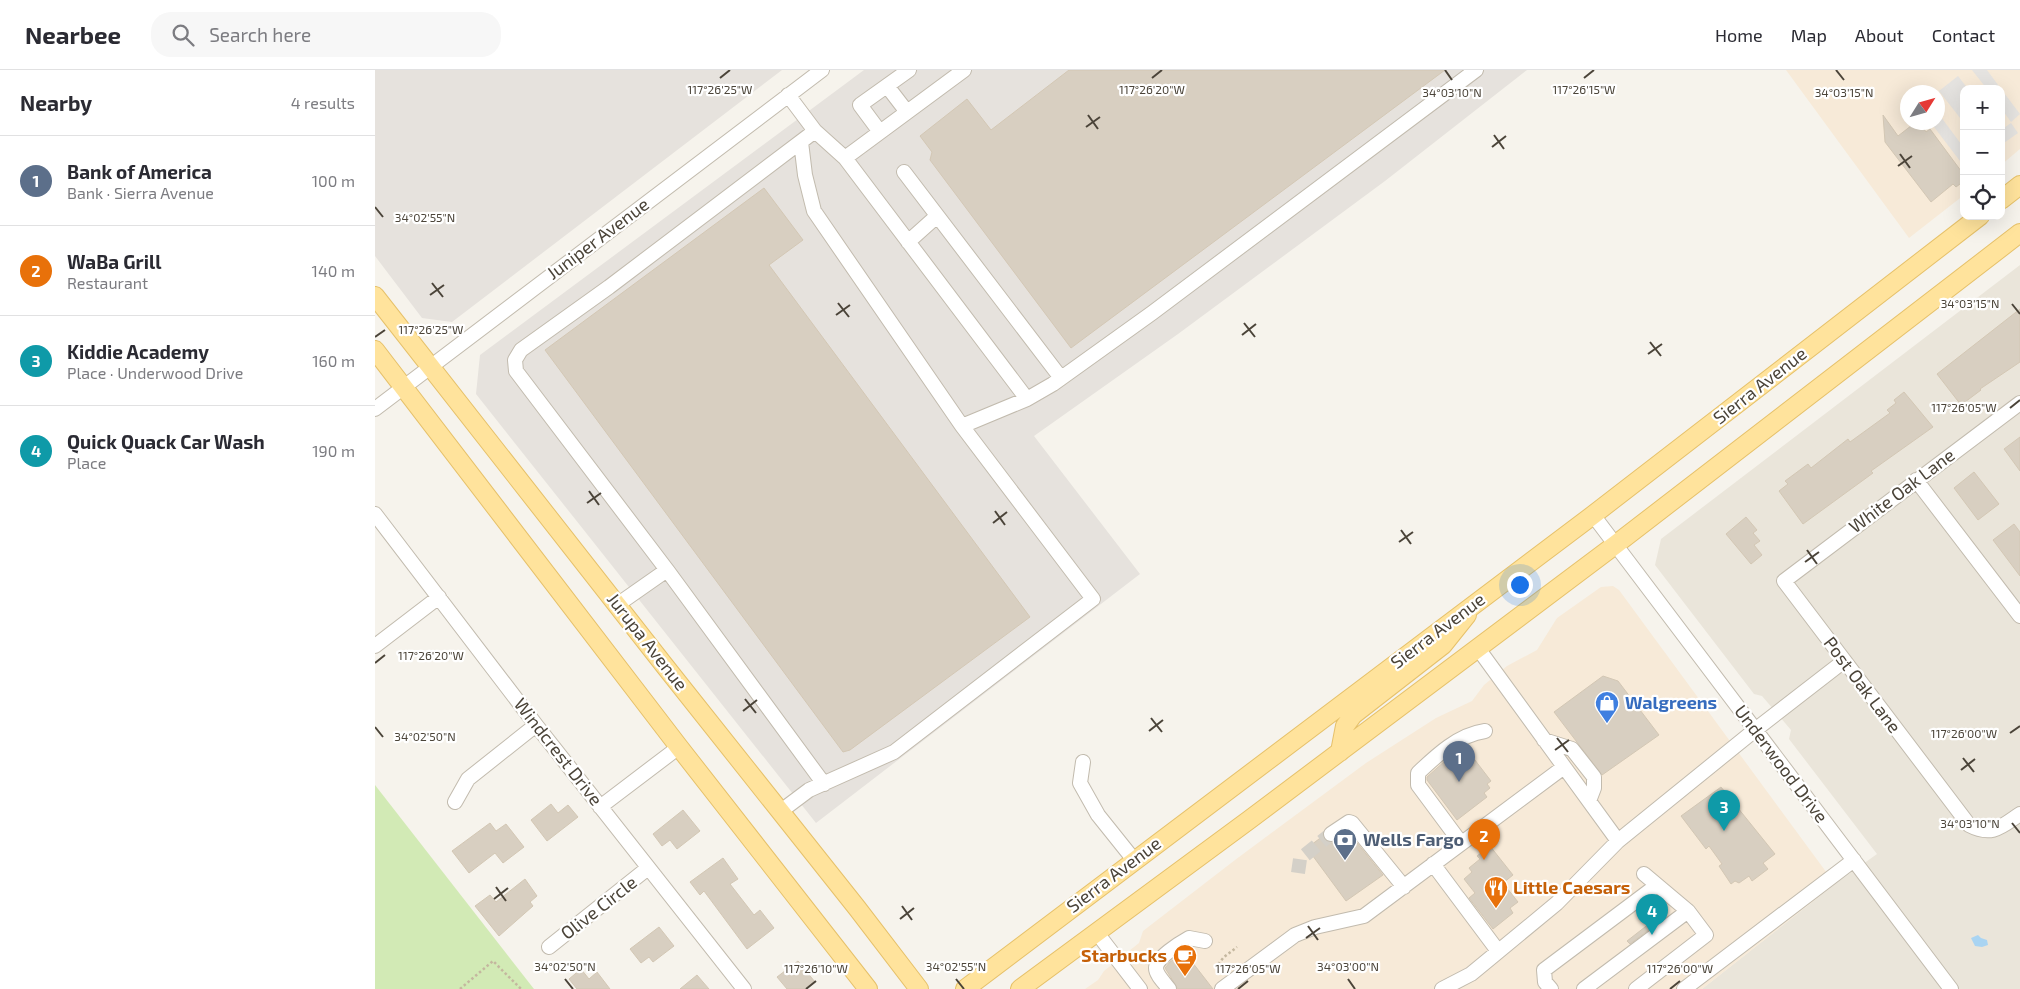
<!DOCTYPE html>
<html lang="en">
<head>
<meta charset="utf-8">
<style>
	:root { --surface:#fff; --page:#f7f7f7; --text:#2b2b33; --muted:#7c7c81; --line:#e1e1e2; --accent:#fc3f1d }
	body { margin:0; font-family:"Exo 2",sans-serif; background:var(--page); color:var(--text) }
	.controls { position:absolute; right:15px; top:15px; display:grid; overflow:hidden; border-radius:10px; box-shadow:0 5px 20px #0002 }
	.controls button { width:45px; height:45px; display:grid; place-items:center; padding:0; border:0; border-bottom:1px solid var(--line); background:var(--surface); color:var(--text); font:25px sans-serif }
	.compass { position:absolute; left:1525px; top:15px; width:45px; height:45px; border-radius:50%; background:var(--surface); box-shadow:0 5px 20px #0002; rotate:53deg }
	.you { position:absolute; left:1144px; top:514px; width:18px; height:18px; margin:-12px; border:4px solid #fff; border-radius:50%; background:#1a73e8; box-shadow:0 0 0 8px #1a73e833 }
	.badge { display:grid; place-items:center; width:32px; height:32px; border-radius:50%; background:var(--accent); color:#fff; font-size:16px; font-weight:700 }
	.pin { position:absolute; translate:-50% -41px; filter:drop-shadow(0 1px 2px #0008) }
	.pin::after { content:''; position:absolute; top:26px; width:18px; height:15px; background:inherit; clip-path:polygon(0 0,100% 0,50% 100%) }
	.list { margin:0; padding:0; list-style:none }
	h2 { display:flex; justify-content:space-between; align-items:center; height:65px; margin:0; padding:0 20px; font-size:21px }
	h2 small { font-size:16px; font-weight:400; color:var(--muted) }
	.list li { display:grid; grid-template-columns:32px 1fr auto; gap:15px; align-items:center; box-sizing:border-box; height:90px; padding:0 20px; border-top:1px solid var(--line) }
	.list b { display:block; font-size:19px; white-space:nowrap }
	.list p { margin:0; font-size:16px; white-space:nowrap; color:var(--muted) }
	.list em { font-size:16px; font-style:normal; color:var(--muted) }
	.icon { flex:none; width:28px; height:28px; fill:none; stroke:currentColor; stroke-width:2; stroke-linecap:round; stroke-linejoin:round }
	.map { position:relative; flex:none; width:1645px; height:919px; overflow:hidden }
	header { display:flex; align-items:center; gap:30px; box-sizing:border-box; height:70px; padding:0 25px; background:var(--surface); border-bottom:1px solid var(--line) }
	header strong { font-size:24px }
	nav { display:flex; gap:28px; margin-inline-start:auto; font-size:18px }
	.search { width:350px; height:45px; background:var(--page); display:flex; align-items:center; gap:12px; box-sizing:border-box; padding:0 18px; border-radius:20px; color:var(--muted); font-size:19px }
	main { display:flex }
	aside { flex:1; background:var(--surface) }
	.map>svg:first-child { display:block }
</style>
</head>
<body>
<header>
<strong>Nearbee</strong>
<div class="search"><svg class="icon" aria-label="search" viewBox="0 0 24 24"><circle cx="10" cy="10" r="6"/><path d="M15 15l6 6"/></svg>Search here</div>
<nav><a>Home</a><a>Map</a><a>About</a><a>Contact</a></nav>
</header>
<main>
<aside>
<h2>Nearby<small>4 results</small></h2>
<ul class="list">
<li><span class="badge" style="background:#5c6f8a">1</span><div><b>Bank of America</b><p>Bank · Sierra Avenue</p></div><em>100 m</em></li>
<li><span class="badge" style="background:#e8710a">2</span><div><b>WaBa Grill</b><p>Restaurant</p></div><em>140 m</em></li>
<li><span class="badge" style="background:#0f9aa8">3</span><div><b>Kiddie Academy</b><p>Place · Underwood Drive</p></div><em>160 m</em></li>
<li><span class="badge" style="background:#0f9aa8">4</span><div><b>Quick Quack Car Wash</b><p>Place</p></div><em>190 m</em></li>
</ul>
</aside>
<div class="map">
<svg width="1645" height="919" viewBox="0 0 1645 919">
	<rect width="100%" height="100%" fill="#f6f3ec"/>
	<!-- residential -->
	<path fill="#eae5da" d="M 1645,195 L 1645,919 L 1327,919 L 1460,814 L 1502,784 L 1414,669 L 1416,660 L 1387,626 L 1379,624 L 1280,495 L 1286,469 Z"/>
	<!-- commercial -->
	<path fill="#f7ead8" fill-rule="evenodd" d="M 1411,0 L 1645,0 L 1645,79 L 1626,95 L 1626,19 L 1589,19 L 1589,125 L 1534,168 ZM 1532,22 L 1562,22 L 1562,52 L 1532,52 Z
		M 1238,516 L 1244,520 L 1460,814 L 1327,919 L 710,919 L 723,910 L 729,901 L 764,873 L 768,861 L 860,790 L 991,693 L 1061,648 L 1097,631 L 1109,615 L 1132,596 L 1162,580 L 1182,548 L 1226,517 Z"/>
	<!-- industrial -->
	<path fill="#e6e2dd" d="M 0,0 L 407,0 L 77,252 L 47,248 L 0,186 Z
		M 489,0 L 1152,0 L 1010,111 L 803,264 L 659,366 L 765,504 L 441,753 L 101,324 L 105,285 Z"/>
	<!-- green -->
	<path fill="#d2eab5" d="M 0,715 L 159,919 L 0,919 Z"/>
	<!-- parking -->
	<path fill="#e5e3e0" d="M 1597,0 L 1612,0 L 1626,19 L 1612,19 Z
		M 1583,6 L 1593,19 L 1589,19 L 1589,53 L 1564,21 Z
		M 1626,19 L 1645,44 L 1636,52 L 1626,38 Z
		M 1563,43 L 1589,78 L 1589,88 L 1585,91 L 1556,53 L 1562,52 Z
		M 1636,53 L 1643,63 L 1626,75 L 1626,60 Z"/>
	<!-- water -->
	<path fill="#a9d4f2" d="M 1603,865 L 1606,868 L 1612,870 L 1613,875 L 1607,877 L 1600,876 L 1596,868 Z"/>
	<!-- building -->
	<path fill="#d8cfc1" stroke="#d3c7b4" d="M 694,0 L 1070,0 L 696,278 L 555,90 L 557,82 L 545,66 L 592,29 L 616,60 Z
		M 1508,45 L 1523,66 L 1541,52 L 1544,52 L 1551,62 L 1555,59 L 1589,105 L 1589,111 L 1581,117 L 1578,114 L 1556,132 L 1510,72 Z
		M 389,118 L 428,170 L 394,195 L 655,547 L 475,680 L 468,682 L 170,280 Z
		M 1645,239 L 1645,292 L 1605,319 L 1606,320 L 1586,335 L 1562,304 Z
		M 1529,322 L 1558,357 L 1496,401 L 1498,403 L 1428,454 L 1404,421 L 1413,414 L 1410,411 L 1433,394 L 1436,398 L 1473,369 L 1475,372 L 1515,343 L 1512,340 L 1521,333 L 1519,330 Z
		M 1645,367 L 1645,401 L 1629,379 Z
		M 1599,402 L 1624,434 L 1603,450 L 1579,418 Z
		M 1371,447 L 1382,460 L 1378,463 L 1385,471 L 1379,475 L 1387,485 L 1376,494 L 1351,464 Z
		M 1639,454 L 1645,462 L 1645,506 L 1618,470 Z
		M 1228,606 L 1243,611 L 1284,665 L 1227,705 L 1179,642 Z
		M 1090,677 L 1116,711 L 1112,714 L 1115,718 L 1109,723 L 1112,727 L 1082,750 L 1052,710 L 1052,707 L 1071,690 Z
		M 1346,717 L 1400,784 L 1388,793 L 1393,799 L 1377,811 L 1374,806 L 1364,813 L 1360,811 L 1356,814 L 1344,796 L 1347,794 L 1334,776 L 1331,779 L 1306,746 Z
		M 176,734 L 183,743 L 193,735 L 203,747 L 172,771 L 156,750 Z
		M 308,740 L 325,761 L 302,779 L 295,770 L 287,776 L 278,764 Z
		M 115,753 L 121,761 L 131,754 L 149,777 L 128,793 L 120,783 L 94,803 L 77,781 Z
		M 974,763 L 1008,805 L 971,831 L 932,778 L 948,766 L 952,772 L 957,773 Z
		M 1115,776 L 1138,805 L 1128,813 L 1143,832 L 1135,838 L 1138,843 L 1118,859 L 1094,828 L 1100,823 L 1089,809 L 1097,802 L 1094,798 L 1105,789 L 1102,786 Z
		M 348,788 L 363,809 L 355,814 L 379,845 L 385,840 L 399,858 L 372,879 L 329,821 L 325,825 L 315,812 Z
		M 150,809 L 162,826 L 155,832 L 158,836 L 124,866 L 100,836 L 115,825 L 121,832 Z
		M 1288,843 L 1291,847 L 1255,874 L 1252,871 Z
		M 284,857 L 299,876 L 278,892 L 274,887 L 266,893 L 255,879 Z
		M 809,882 L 821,897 L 838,919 L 803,919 L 790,898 L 795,892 Z
		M 423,891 L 440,912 L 431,919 L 412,919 L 402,907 Z
		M 206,899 L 214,909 L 222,902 L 235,919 L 202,919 L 194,909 Z
		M 322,905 L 334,919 L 305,919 Z"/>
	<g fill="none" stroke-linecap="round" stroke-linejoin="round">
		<!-- minor-tunnel -->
		<path stroke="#d4d0c8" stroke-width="14" stroke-dasharray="14 7" stroke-linecap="butt" d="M 923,803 L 925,789 L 956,764"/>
		<!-- minor casing -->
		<g stroke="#c2bbae" stroke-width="16">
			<path id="minor" d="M 512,16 L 532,42
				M 440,61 L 470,88 L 589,0
				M 505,62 L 485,35 L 534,0
				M 426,72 L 430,105 L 439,141 L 587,356 L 652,329
				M 470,88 L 652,329 L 678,314 L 777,243 L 1101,0
				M 529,102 L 686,308
				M 533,172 L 562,146
				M 1645,333 L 1409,511 L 1594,755 C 1617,767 1626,757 1645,744
				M 0,339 L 447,0
				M 1541,410 L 1645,546
				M 0,444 L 161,655 L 369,919
				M 1218,445 L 1576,919
				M 292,500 L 449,714
				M 242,535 L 292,500 L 141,301 L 140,290 L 146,280 L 234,217 L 440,61 L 413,25
				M 0,576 L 64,527
				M 1102,577 L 1243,771
				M 1169,670 L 1197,679 L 1219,707 L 1219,718 L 1214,731
				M 708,692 L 705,713 L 723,745 L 759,790
				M 80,732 L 93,709 L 161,655
				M 225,737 L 304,677
				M 406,741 L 434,720 L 519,682 L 718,529 L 587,356
				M 956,764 L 974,752 L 977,753 L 1029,817
				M 1086,773 L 1043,715 L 1043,703 C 1062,685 1083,665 1110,661
				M 1058,794 L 1123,881
				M 722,863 L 765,919
				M 174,877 L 273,798
				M 794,919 C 790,913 781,905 781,898 C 781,888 805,873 814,868 L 830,871
				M 847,919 L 920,865 L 940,857 L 989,846 L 1189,697
				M 1067,919 L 1096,904 L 1113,890 L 1182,833 L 1243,771 L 1380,660 L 1469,591
				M 1176,919 L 1170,912 L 1169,900 L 1281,816
				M 1209,919 L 1313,841
				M 1261,919 L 1331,865 L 1313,841 L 1269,804
				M 1309,919 L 1479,790"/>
		</g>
		<!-- major casing -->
		<g stroke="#e6c16a" stroke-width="20">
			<path id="major" d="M 1626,130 L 1645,115
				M 0,226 L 289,595 L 482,838 L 544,919
				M 0,280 L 304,677 L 493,919
				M 965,682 L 970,656 L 978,645 L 1068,575 L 1092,545
				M 590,919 L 1218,445 L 1605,146
				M 645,919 L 874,750 L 1240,475 L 1645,163"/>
		</g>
		<!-- path -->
		<path stroke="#c4b79f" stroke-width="2.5" stroke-dasharray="2.5 2.5" stroke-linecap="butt" d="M 840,898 L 849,887 L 862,877
			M 85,919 L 118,891 L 146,919"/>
		<!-- minor -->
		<use href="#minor" stroke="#fff" stroke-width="14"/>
		<!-- major -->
		<use href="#major" stroke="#ffe39c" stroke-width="18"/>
	</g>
	<!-- ticks -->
	<path fill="none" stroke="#4b4439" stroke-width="2" d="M 1070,0 L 1077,10M 1461,0 L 1469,10M 345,8 L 355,0M 777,8 L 787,0M 1209,8 L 1219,0M 713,45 L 723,59M 711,57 L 725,47M 1119,65 L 1129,79M 1117,77 L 1131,66M 1525,84 L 1535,98M 1523,96 L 1537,86M 0,137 L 8,147M 57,213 L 68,227M 55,225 L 69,215M 463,233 L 474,247M 1637,234 L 1645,244M 461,245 L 475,235M 869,253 L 880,267M 867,265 L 881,254M 0,267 L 10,260M 1275,272 L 1286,286M 1273,284 L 1287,274M 1635,338 L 1645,330M 214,421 L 224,435M 212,433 L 226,423M 620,441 L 630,455M 618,453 L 632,442M 1026,460 L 1036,474M 1024,472 L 1038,462M 1432,480 L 1442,494M 1430,492 L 1444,482M 0,593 L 10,585M 370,629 L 381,643M 368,641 L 382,630M 776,648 L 787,662M 0,657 L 8,667M 774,661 L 788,650M 1635,663 L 1645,656M 1182,668 L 1193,682M 1180,680 L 1194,670M 1588,688 L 1599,702M 1586,700 L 1600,689M 1637,753 L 1645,763M 121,817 L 131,831M 119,829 L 133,818M 527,836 L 537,850M 525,849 L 539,838M 933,856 L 943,870M 931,868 L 945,858M 190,909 L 198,919M 581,909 L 589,919M 973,909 L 980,919M 431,919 L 441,911M 863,919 L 873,911M 1295,919 L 1305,911"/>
	<!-- icons -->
	<defs>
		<g id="shop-pin" transform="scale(1.25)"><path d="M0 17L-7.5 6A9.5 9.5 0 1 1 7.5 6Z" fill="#3f7fe0" stroke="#fff"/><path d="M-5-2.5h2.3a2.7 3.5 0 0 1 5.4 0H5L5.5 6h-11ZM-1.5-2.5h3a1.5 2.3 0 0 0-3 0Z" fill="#fff"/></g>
		<g id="bank-pin" transform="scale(1.25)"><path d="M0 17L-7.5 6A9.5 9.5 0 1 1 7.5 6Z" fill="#5c6f8a" stroke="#fff"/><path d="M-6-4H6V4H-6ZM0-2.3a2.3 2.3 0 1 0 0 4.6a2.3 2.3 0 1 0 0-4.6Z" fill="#fff"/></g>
		<g id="restaurant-pin" transform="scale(1.25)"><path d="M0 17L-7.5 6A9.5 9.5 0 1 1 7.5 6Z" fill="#e8710a" stroke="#fff"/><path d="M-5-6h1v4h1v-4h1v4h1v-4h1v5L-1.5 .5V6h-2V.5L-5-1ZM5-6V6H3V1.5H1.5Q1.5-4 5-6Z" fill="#fff"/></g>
		<g id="cafe-pin" transform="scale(1.25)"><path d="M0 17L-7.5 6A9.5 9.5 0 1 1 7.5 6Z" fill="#e8710a" stroke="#fff"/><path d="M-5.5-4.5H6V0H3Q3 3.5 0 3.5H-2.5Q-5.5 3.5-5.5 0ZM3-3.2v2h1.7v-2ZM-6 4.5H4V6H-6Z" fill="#fff"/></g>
	</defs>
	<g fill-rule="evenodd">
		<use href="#shop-pin" x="1232" y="633"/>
		<use href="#bank-pin" x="970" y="770"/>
		<use href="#restaurant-pin" x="1121" y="818"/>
		<use href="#cafe-pin" x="810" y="886"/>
	</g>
	<g text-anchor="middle" stroke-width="4.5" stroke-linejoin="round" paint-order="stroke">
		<!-- street labels -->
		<g font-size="18" fill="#4b4439" stroke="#fff">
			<text transform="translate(223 169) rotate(-37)" y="6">Juniper Avenue</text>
			<text transform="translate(1385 316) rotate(-38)" y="6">Sierra Avenue</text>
			<text transform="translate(1527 421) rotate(-37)" y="6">White Oak Lane</text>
			<text transform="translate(1063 561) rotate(-37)" y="6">Sierra Avenue</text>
			<text transform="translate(272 572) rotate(52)" y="6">Jurupa Avenue</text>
			<text transform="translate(1487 615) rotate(53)" y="6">Post Oak Lane</text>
			<text transform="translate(183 682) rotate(52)" y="6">Windcrest Drive</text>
			<text transform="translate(1406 694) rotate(53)" y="6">Underwood Drive</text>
			<text transform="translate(739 805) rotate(-37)" y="6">Sierra Avenue</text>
			<text transform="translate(224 838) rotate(-38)" y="6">Olive Circle</text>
		</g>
		<!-- shop labels -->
		<g font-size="18" font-weight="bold" fill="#366cbe" stroke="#fff" text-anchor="start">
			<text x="1250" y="639">Walgreens</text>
		</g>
		<!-- service labels -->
		<g font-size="18" font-weight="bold" fill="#4e5e75" stroke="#fff" text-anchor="start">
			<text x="988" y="776">Wells Fargo</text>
		</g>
		<!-- food labels -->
		<g font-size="18" font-weight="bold" fill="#c56008" stroke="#fff" text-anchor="start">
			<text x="1138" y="824">Little Caesars</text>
			<text x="792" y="892" text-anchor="end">Starbucks</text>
		</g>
	</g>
	<g font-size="12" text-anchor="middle" fill="#4b4439" stroke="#fff" stroke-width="4.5" stroke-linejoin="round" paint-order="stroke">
		<text x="345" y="24">117°26'25"W</text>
		<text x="777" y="24">117°26'20"W</text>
		<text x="1209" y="24">117°26'15"W</text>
		<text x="1077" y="27">34°03'10"N</text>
		<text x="1469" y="27">34°03'15"N</text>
		<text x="50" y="152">34°02'55"N</text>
		<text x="1595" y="238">34°03'15"N</text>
		<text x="56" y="264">117°26'25"W</text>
		<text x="1589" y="342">117°26'05"W</text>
		<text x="56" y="590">117°26'20"W</text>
		<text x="1589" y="668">117°26'00"W</text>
		<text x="50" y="671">34°02'50"N</text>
		<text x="1595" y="758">34°03'10"N</text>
		<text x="190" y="901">34°02'50"N</text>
		<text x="581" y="901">34°02'55"N</text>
		<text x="973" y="901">34°03'00"N</text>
		<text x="441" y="903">117°26'10"W</text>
		<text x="873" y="903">117°26'05"W</text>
		<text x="1305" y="903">117°26'00"W</text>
	</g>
</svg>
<div class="controls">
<button>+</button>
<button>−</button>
<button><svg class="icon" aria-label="locate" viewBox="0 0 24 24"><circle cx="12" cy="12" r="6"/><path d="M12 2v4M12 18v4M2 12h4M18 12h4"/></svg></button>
</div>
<svg class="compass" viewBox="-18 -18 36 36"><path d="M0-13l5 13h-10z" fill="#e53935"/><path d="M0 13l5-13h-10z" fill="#7c7c81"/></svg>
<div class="you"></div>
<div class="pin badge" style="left:1084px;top:712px;background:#5c6f8a">1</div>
<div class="pin badge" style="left:1109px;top:790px;background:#e8710a">2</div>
<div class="pin badge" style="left:1349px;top:761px;background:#0f9aa8">3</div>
<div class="pin badge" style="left:1277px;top:865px;background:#0f9aa8">4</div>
</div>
</main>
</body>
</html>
